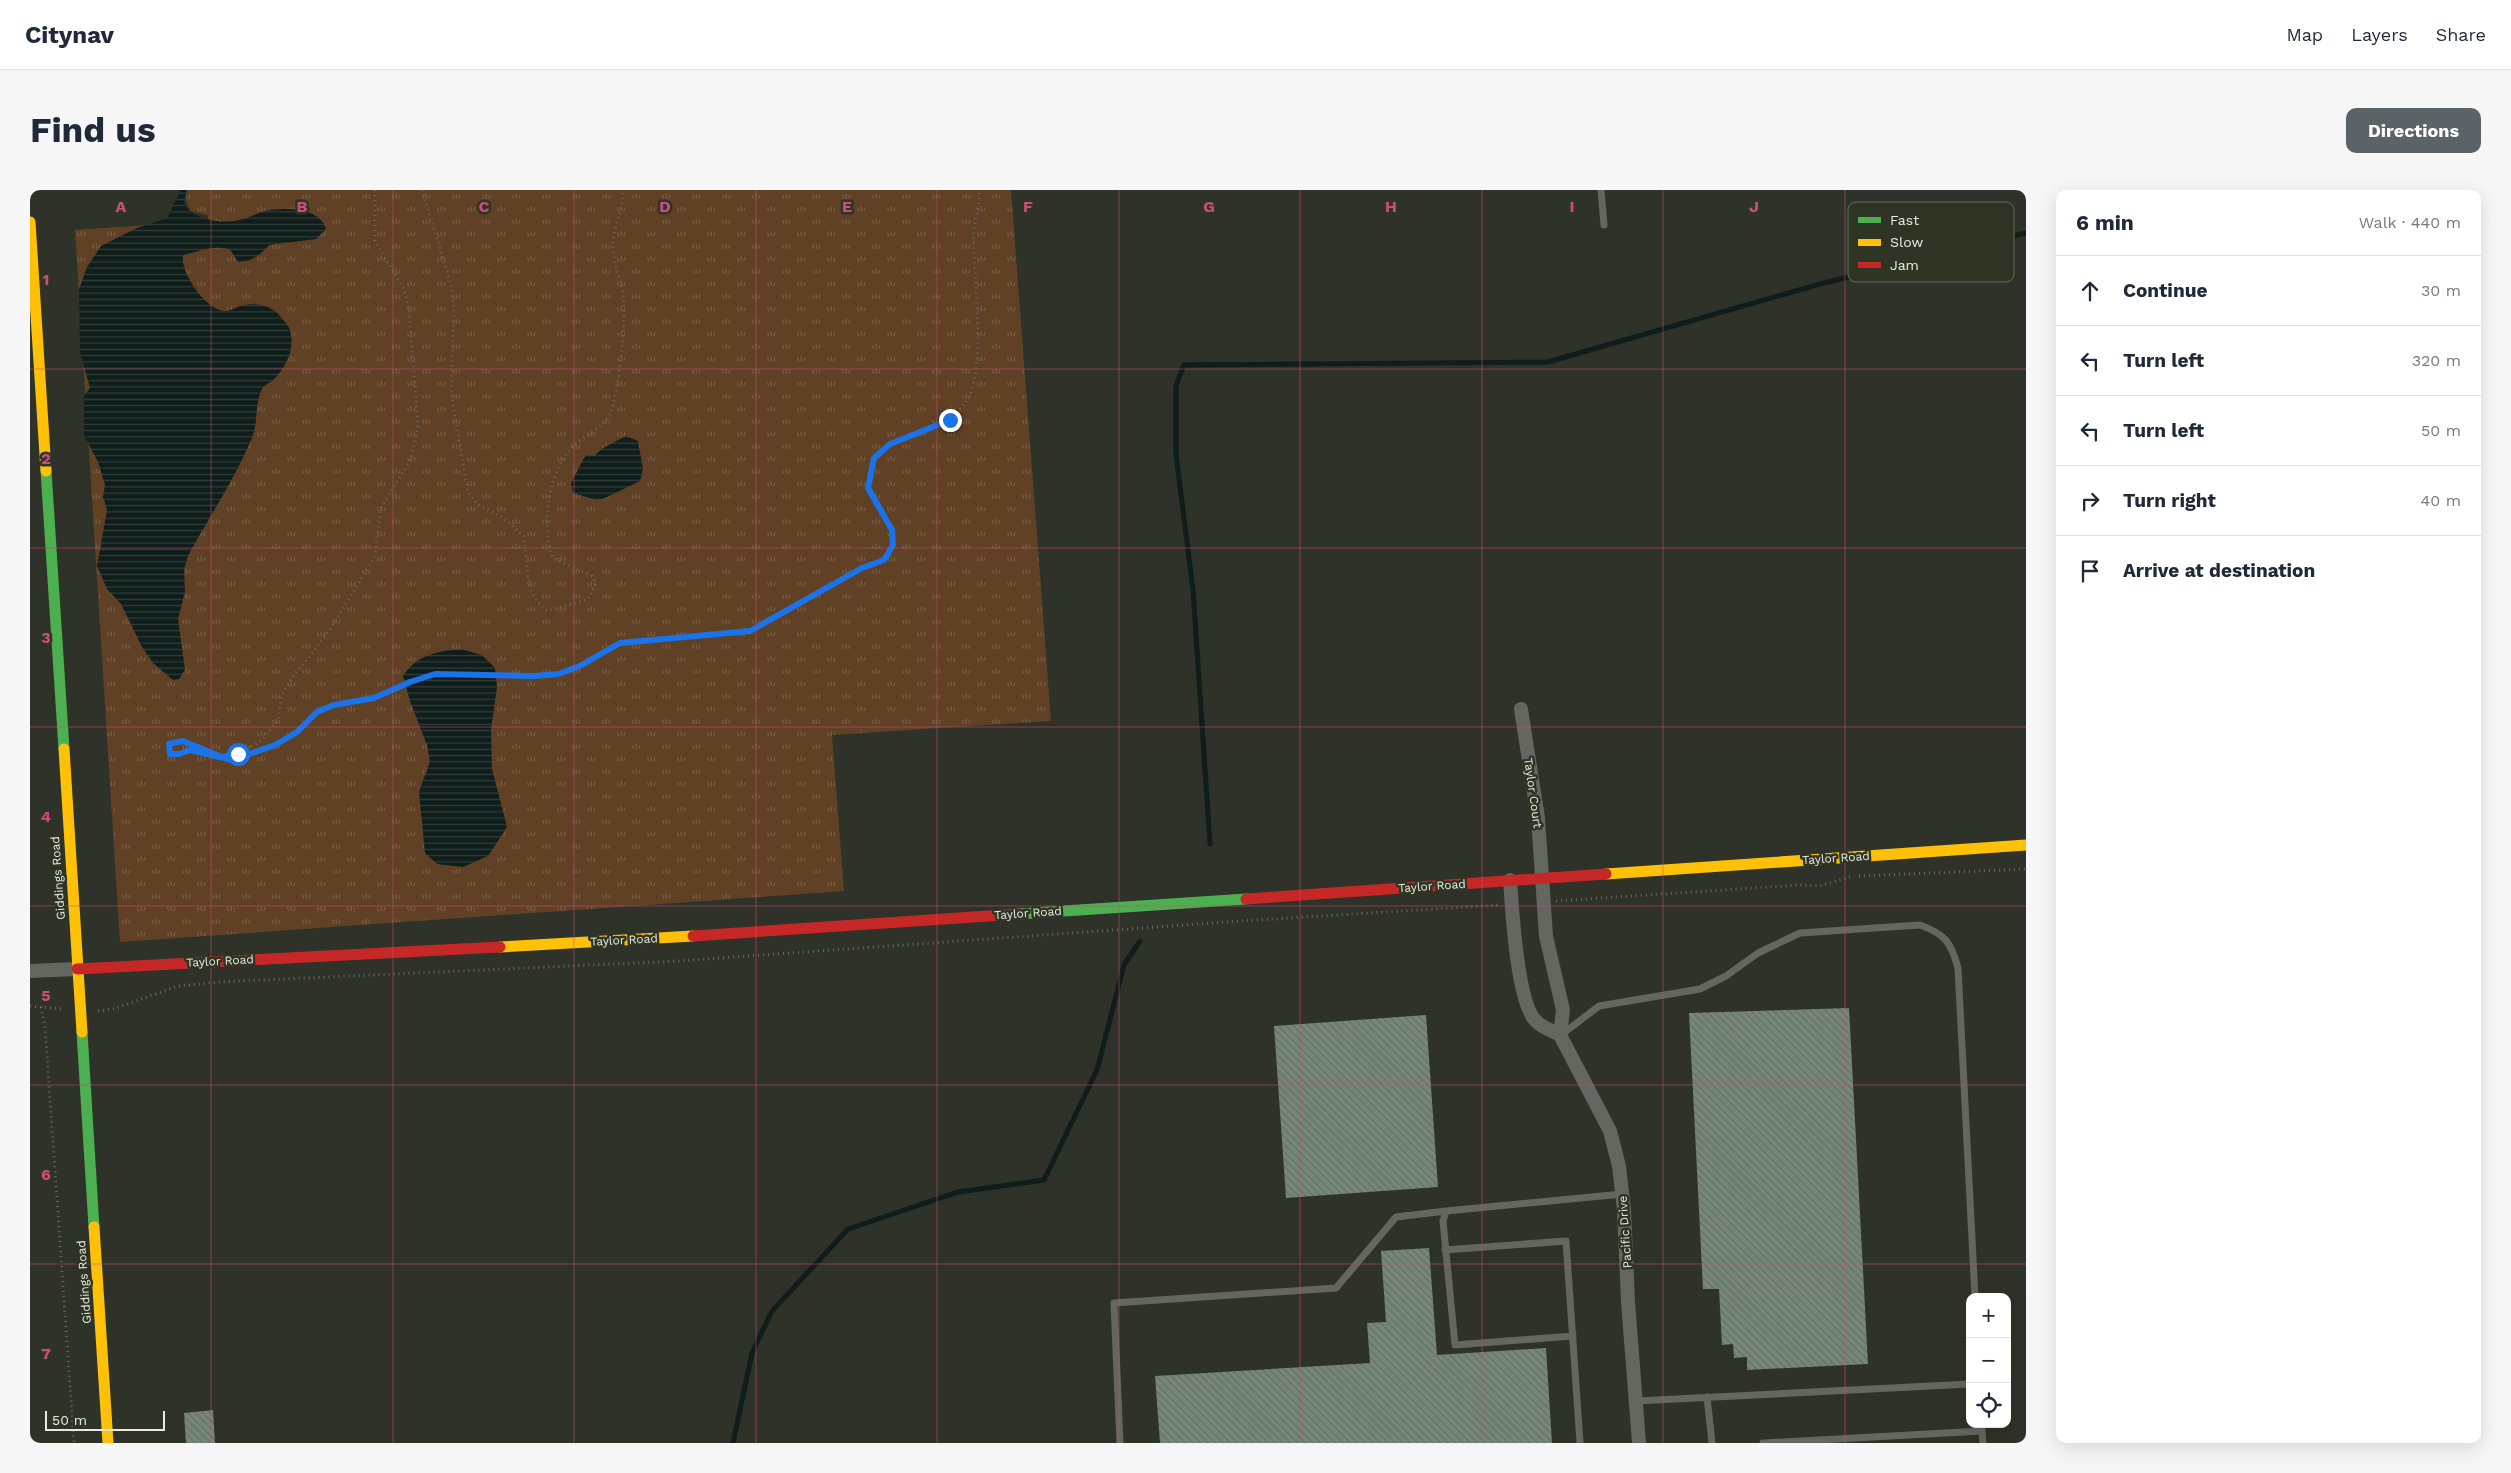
<!DOCTYPE html>
<html lang="en">
<head>
<meta charset="utf-8">
<style>
	:root { --surface:#fff; --page:#f6f6f7; --text:#1f2937; --muted:#747a83; --line:#e0e1e3; --accent:#5c6367 }
	body { margin:0; font-family:"Work Sans",sans-serif; background:var(--page); color:var(--text) }
	.controls { position:absolute; right:15px; bottom:15px; display:grid; overflow:hidden; border-radius:10px; box-shadow:0 5px 20px #0002 }
	.controls button { width:45px; height:45px; display:grid; place-items:center; padding:0; border:0; border-bottom:1px solid var(--line); background:var(--surface); color:var(--text); font:25px sans-serif }
	.scale { position:absolute; left:15px; bottom:12px; width:120px; box-sizing:border-box; padding-left:5px; border:2px solid #e7ebe2; border-top:0; font-size:14px; line-height:18px; white-space:nowrap; color:#e7ebe2; -webkit-text-stroke:4px #2f3525; paint-order:stroke }
	.stop { position:absolute; width:15px; height:15px; margin:-11px; border:4px solid #1a73e8; border-radius:50%; background:#fff }
	.stop.end { background:#1a73e8; border-color:#fff; box-shadow:0 1px 5px #0008 }
	.list { margin:0; padding:0; list-style:none }
	h2 { display:flex; justify-content:space-between; align-items:center; height:65px; margin:0; padding:0 20px; font-size:21px }
	h2 small { font-size:16px; font-weight:400; color:var(--muted) }
	.list li { display:grid; grid-template-columns:32px 1fr auto; gap:15px; align-items:center; box-sizing:border-box; height:70px; padding:0 20px; border-top:1px solid var(--line) }
	.list b { display:block; font-size:19px; white-space:nowrap }
	.list em { font-size:16px; font-style:normal; color:var(--muted) }
	.icon { flex:none; width:28px; height:28px; fill:none; stroke:currentColor; stroke-width:2; stroke-linecap:round; stroke-linejoin:round }
	.map { position:relative; flex:none; width:1996px; height:1253px; overflow:hidden; border-radius:10px }
	header { display:flex; align-items:center; gap:30px; box-sizing:border-box; height:70px; padding:0 25px; background:var(--surface); border-bottom:1px solid var(--line) }
	header strong { font-size:24px }
	nav { display:flex; gap:28px; margin-inline-start:auto; font-size:18px }
	.intro { display:flex; align-items:center; justify-content:space-between; box-sizing:border-box; height:120px; padding:0 30px }
	h1 { margin:0; font-size:35px }
	.button { padding:12px 22px; border-radius:10px; background:var(--accent); color:#fff; font-size:18px; font-weight:700 }
	main { display:flex; gap:30px; padding:0 30px }
	aside { flex:1; background:var(--surface); border-radius:10px; box-shadow:0 5px 20px #0002 }
	.map>svg:first-child { display:block }
</style>
</head>
<body>
<header>
<strong>Citynav</strong>
<nav><a>Map</a><a>Layers</a><a>Share</a></nav>
</header>
<div class="intro"><h1>Find us</h1><a class="button">Directions</a></div>
<main>
<div class="map">
<svg width="1996" height="1253" viewBox="0 0 1996 1253">
	<defs>
		<pattern id="grass-tufts" width="24" height="20" patternUnits="userSpaceOnUse" patternTransform="scale(1.25)"><rect width="24" height="20" fill="#604125"/><path d="M3 7l-1-3M5 7V3M7 7l1-3M15 17l-1-3M17 17v-4M19 17l1-3" fill="none" stroke="#775d44"/></pattern>
		<pattern id="water-rules" width="6" height="5" patternUnits="userSpaceOnUse" patternTransform="scale(1.25)"><rect width="6" height="5" fill="#0f1d1b"/><path d="M0 2.5h6" fill="none" stroke="#323e3c"/></pattern>
		<pattern id="building-back-hatch" width="6" height="6" patternUnits="userSpaceOnUse" patternTransform="scale(1.25)"><rect width="6" height="6" fill="#76877a"/><path d="M-1 5l2 2M0 0l6 6M5-1l2 2" fill="none" stroke="#657067"/></pattern>
	</defs>
	<rect width="100%" height="100%" fill="#2e3228"/>
	<!-- grass -->
	<path fill="url(#grass-tufts)" d="M 157,0 L 981,0 L 1021,531 L 802,545 L 814,701 L 90,752 L 45,40 L 178,31 L 178,25 L 160,21 L 156,10 Z"/>
	<!-- water -->
	<path fill="url(#water-rules)" d="M 151,0 L 157,0 C 153,11 152,15 162,22 C 173,30 189,33 203,31 C 215,30 224,24 236,21 C 254,17 290,17 296,39 L 286,49 L 239,55 C 230,65 222,72 208,72 L 200,59 C 179,55 172,61 153,65 C 150,83 177,122 196,121 C 200,121 206,117 210,116 C 225,112 241,115 251,127 C 255,132 260,137 261,144 C 264,162 255,179 242,191 C 237,194 233,196 231,201 C 225,215 228,231 223,245 C 206,288 180,325 158,366 L 154,380 L 155,402 L 148,429 L 155,480 L 149,489 L 143,490 L 123,473 L 112,457 L 91,414 L 77,399 L 67,376 L 77,320 L 73,307 L 75,295 L 68,272 L 54,245 L 54,206 L 60,198 L 50,162 L 49,99 L 57,77 L 71,56 L 107,38 L 137,28 Z
		M 596,246 L 608,251 L 613,279 L 610,291 L 575,308 L 567,310 L 543,303 L 541,293 L 554,268 L 557,265 L 564,266 L 573,258 Z
		M 431,459 L 452,465 L 465,478 L 467,497 L 461,540 L 462,579 L 477,637 L 458,666 L 433,677 L 407,674 L 395,663 L 389,602 L 400,571 L 397,555 L 380,511 L 373,486 C 387,465 407,461 431,459 Z"/>
	<g fill="none" stroke-linecap="round" stroke-linejoin="round">
		<!-- stream -->
		<path stroke="#0f1d1b" stroke-width="5" d="M 1180,654 L 1163,400 L 1146,264 L 1146,196 L 1154,175 L 1518,172 L 1790,94 L 1996,43
			M 703,1253 L 722,1163 L 742,1121 L 818,1039 L 928,1002 L 1014,990 L 1067,880 L 1094,775 L 1110,751"/>
	</g>
	<!-- building -->
	<path fill="url(#building-back-hatch)" d="M 1819,818 L 1838,1174 L 1717,1180 L 1717,1167 L 1704,1168 L 1703,1154 L 1692,1155 L 1689,1099 L 1673,1099 L 1659,823 Z
		M 1396,825 L 1408,997 L 1256,1008 L 1244,836 Z
		M 1399,1058 L 1407,1165 L 1516,1158 L 1522,1253 L 1130,1253 L 1125,1186 L 1340,1173 L 1337,1133 L 1356,1132 L 1351,1061 Z
		M 183,1220 L 185,1253 L 156,1253 L 154,1223 Z"/>
	<g fill="none" stroke-linecap="round" stroke-linejoin="round">
		<!-- path -->
		<path stroke="#676963" stroke-width="3" stroke-dasharray="1 4" stroke-linecap="butt" d="M 345,0 L 345,51 L 374,99 L 379,119 L 388,236 L 381,269 L 351,317 L 345,366 L 301,438 L 281,465 L 262,487 L 252,505 L 248,530 L 231,551 L 208,564 L 192,567 L 153,551 L 139,553 L 139,564 L 149,564 L 160,560 L 201,570 L 245,555 L 267,542 L 287,522 L 304,515 L 344,508 L 380,492 L 405,484 L 504,486 L 528,484 L 550,476 L 590,453 L 720,441 L 833,378 L 854,370 L 863,355 L 862,340 L 838,298 C 840,289 840,277 844,268 C 853,249 914,241 934,215 C 960,183 941,81 944,38 C 945,25 951,13 949,0
			M 392,0 L 422,98 L 424,126 L 421,203 L 438,302 L 448,315 L 472,327 L 494,346 C 498,372 493,403 517,421 L 558,409 L 566,394 L 562,386 L 523,368 C 511,337 517,283 542,257 C 553,246 575,238 581,222 C 589,196 595,139 594,112 C 592,92 582,72 583,52 C 584,35 594,17 593,0
			M 1829,686 L 1996,679
			M 1526,711 L 1769,695 L 1790,696 L 1823,686
			M 0,816 L 34,819
			M 11,817 L 15,837 L 44,1253
			M 68,821 L 83,819 L 148,796 L 189,792 L 648,771 L 1210,731 L 1468,715"/>
		<!-- lane -->
		<path stroke="#646660" stroke-width="7" d="M 1571,0 L 1574,35
			M 1531,845 L 1569,816 L 1670,799 L 1696,786 L 1728,763 L 1770,743 L 1890,735 C 1915,744 1921,752 1928,778 L 1945,1107
			M 1415,1060 L 1536,1051 L 1550,1253
			M 1543,1146 L 1425,1155 L 1413,1031 L 1416,1021 L 1592,1004
			M 1677,1207 L 1682,1253
			M 1606,1211 L 1940,1194
			M 1952,1241 L 1953,1253
			M 1090,1253 L 1084,1113 L 1306,1098 L 1366,1027 L 1416,1021
			M 1733,1253 L 1952,1241 L 1952,1234"/>
		<!-- street -->
		<path stroke="#646660" stroke-width="14" d="M 1491,519 L 1508,628 L 1516,746 L 1533,820 L 1530,845 L 1580,941 L 1589,976 L 1594,1020 L 1598,1112 L 1609,1253
			M 1480,690 C 1482,718 1487,816 1507,832 C 1513,838 1523,841 1530,845
			M 0,781 L 47,779"/>
		<!-- fast -->
		<path stroke="#4caf50" stroke-width="11" d="M 16,281 L 34,559
			M 989,724 L 1216,709
			M 52,842 L 64,1037"/>
		<!-- slow -->
		<path stroke="#ffc107" stroke-width="11" d="M 0,32 L 16,281
			M 34,559 L 52,842
			M 1576,684 L 1996,655
			M 470,757 L 663,746
			M 64,1037 L 78,1253"/>
		<!-- jam -->
		<path stroke="#c62828" stroke-width="11" d="M 1216,709 L 1576,684
			M 663,746 L 989,724
			M 47,779 L 470,757"/>
	</g>
	<g fill="none" stroke-linecap="round" stroke-linejoin="round">
		<!-- route -->
		<path stroke="#1a73e8" stroke-width="6" d="M 208,564 L 192,567 L 153,551 L 139,554 L 140,564 L 149,564 L 160,560 L 202,570 L 245,555 L 267,542 L 287,522 L 304,515 L 344,508 L 380,492 L 405,484 L 504,486 L 528,484 L 550,476 L 590,453 L 720,441 L 832,378 L 854,370 L 863,355 L 862,340 L 838,298 L 844,268 L 860,254 L 920,230"/>
	</g>
	<!-- grid -->
	<path fill="none" stroke="#cb4d7d" stroke-width="1" stroke-opacity="0.55" d="M 181,0 L 181,1253M 363,0 L 363,1253M 544,0 L 544,1253M 726,0 L 726,1253M 907,0 L 907,1253M 1089,0 L 1089,1253M 1270,0 L 1270,1253M 1452,0 L 1452,1253M 1633,0 L 1633,1253M 1815,0 L 1815,1253M 0,179 L 1996,179M 0,358 L 1996,358M 0,537 L 1996,537M 0,716 L 1996,716M 0,895 L 1996,895M 0,1074 L 1996,1074"/>
	<g text-anchor="middle" stroke-width="5" stroke-linejoin="round" paint-order="stroke">
		<!-- street labels -->
		<g font-size="12" fill="#e7ebe2" stroke="#2f3525">
			<text transform="translate(1503 603) rotate(82)" y="4">Taylor Court</text>
			<text transform="translate(1806 668) rotate(-4)" y="4">Taylor Road</text>
			<text transform="translate(28 688) rotate(-94)" y="4">Giddings Road</text>
			<text transform="translate(1402 696) rotate(-4)" y="4">Taylor Road</text>
			<text transform="translate(998 723) rotate(-4)" y="4">Taylor Road</text>
			<text transform="translate(594 750) rotate(-3)" y="4">Taylor Road</text>
			<text transform="translate(190 771) rotate(-3)" y="4">Taylor Road</text>
			<text transform="translate(1595 1042) rotate(-94)" y="4">Pacific Drive</text>
			<text transform="translate(54 1092) rotate(-94)" y="4">Giddings Road</text>
		</g>
	</g>
	<!-- legend -->
	<rect x="1818" y="12" width="166" height="80" rx="8" fill="#2f3525" stroke="#666c5e" stroke-width="1"/>
	<rect x="1828" y="27" width="23" height="6" fill="#4caf50"/>
	<rect x="1828" y="49" width="23" height="7" fill="#ffc107"/>
	<rect x="1828" y="72" width="23" height="6" fill="#c62828"/>
	<g font-size="14" fill="#e7ebe2">
		<text x="1860" y="35">Fast</text>
		<text x="1860" y="57">Slow</text>
		<text x="1860" y="80">Jam</text>
	</g>
	<g font-size="16" text-anchor="middle" font-weight="bold" fill="#cb4d7d" stroke="#2f3525" stroke-width="5" stroke-linejoin="round" paint-order="stroke">
		<text x="91" y="22">A</text>
		<text x="272" y="22">B</text>
		<text x="454" y="22">C</text>
		<text x="635" y="22">D</text>
		<text x="817" y="22">E</text>
		<text x="998" y="22">F</text>
		<text x="1179" y="22">G</text>
		<text x="1361" y="22">H</text>
		<text x="1542" y="22">I</text>
		<text x="1724" y="22">J</text>
		<text x="16" y="95">1</text>
		<text x="16" y="274">2</text>
		<text x="16" y="453">3</text>
		<text x="16" y="632">4</text>
		<text x="16" y="811">5</text>
		<text x="16" y="990">6</text>
		<text x="16" y="1169">7</text>
	</g>
</svg>
<div class="controls">
<button>+</button>
<button>−</button>
<button><svg class="icon" aria-label="locate" viewBox="0 0 24 24"><circle cx="12" cy="12" r="6"/><path d="M12 2v4M12 18v4M2 12h4M18 12h4"/></svg></button>
</div>
<div class="scale">50 m</div>
<div class="stop" style="left:208px;top:564px"></div>
<div class="stop end" style="left:920px;top:230px"></div>
</div>
<aside>
<h2>6 min<small>Walk · 440 m</small></h2>
<ul class="list">
<li><svg class="icon" aria-label="ahead" viewBox="0 0 24 24"><path d="M12 20V5M6 11l6-6 6 6"/></svg><div><b>Continue</b></div><em>30 m</em></li>
<li><svg class="icon" aria-label="left" viewBox="0 0 24 24"><path d="M17 20v-9H6M10 6l-5 5 5 5"/></svg><div><b>Turn left</b></div><em>320 m</em></li>
<li><svg class="icon" aria-label="left" viewBox="0 0 24 24"><path d="M17 20v-9H6M10 6l-5 5 5 5"/></svg><div><b>Turn left</b></div><em>50 m</em></li>
<li><svg class="icon" aria-label="right" viewBox="0 0 24 24"><path d="M7 20v-9h11M14 6l5 5-5 5"/></svg><div><b>Turn right</b></div><em>40 m</em></li>
<li><svg class="icon" aria-label="arrive" viewBox="0 0 24 24"><path d="M6 21V4h12l-3 4 3 4H6"/></svg><div><b>Arrive at destination</b></div></li>
</ul>
</aside>
</main>
</body>
</html>
